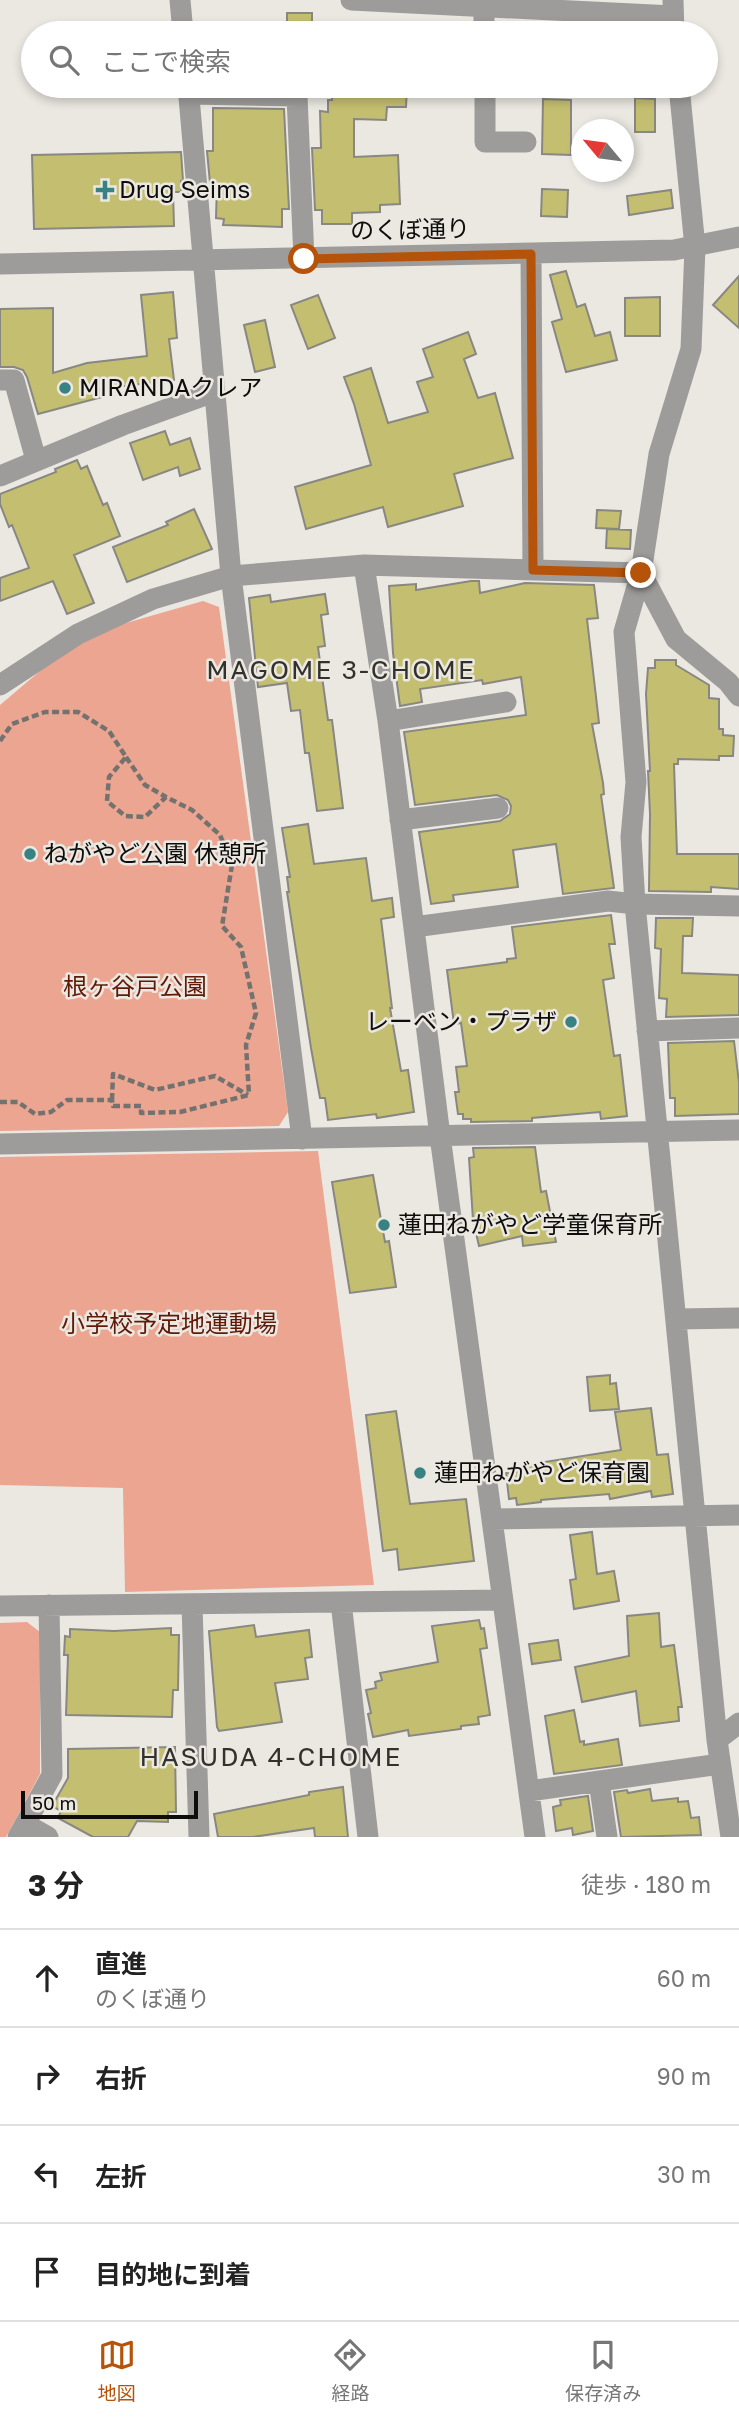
<!DOCTYPE html>
<html lang="ja">
<head>
<meta charset="utf-8">
<style>
	:root { --surface:#fff; --page:#f6f6f6; --text:#222; --muted:#767676; --line:#e0e0e0; --accent:#b45309 }
	body { margin:0; font-family:"Golos Text","Noto Sans JP",sans-serif; background:var(--page); color:var(--text) }
	.compass { position:absolute; left:571px; top:119px; width:63px; height:63px; border-radius:50%; background:var(--surface); box-shadow:0 4px 10px #0003; rotate:299deg }
	.scale { position:absolute; left:21px; bottom:18px; width:177px; box-sizing:border-box; padding-left:7px; border:4px solid #0e0d0c; border-top:0; font-size:19px; line-height:24px; white-space:nowrap; color:#0e0d0c; -webkit-text-stroke:5px #ebe8e2; paint-order:stroke }
	.stop { position:absolute; width:21px; height:21px; margin:-16px; border:5px solid #b45309; border-radius:50%; background:#fff }
	.stop.end { background:#b45309; border-color:#fff; box-shadow:0 2px 7px #0008 }
	.list { margin:0; padding:0; list-style:none }
	h2 { display:flex; justify-content:space-between; align-items:center; height:91px; margin:0; padding:0 28px; font-size:30px }
	h2 small { font-size:23px; font-weight:400; color:var(--muted) }
	.list li { display:grid; grid-template-columns:46px 1fr auto; gap:21px; align-items:center; box-sizing:border-box; height:98px; padding:0 28px; border-top:2px solid var(--line) }
	.list b { display:block; font-size:26px; white-space:nowrap }
	.list p { margin:0; font-size:23px; white-space:nowrap; color:var(--muted) }
	.list em { font-size:23px; font-style:normal; color:var(--muted) }
	.icon { flex:none; width:38px; height:38px; fill:none; stroke:currentColor; stroke-width:2; stroke-linecap:round; stroke-linejoin:round }
	.map { position:relative; flex:none; width:739px; height:1837px; overflow:hidden }
	.search { position:absolute; background:var(--surface); box-shadow:0 4px 10px #0003; left:21px; right:21px; top:21px; height:77px; display:flex; align-items:center; gap:18px; box-sizing:border-box; padding:0 24px; border-radius:38px; color:var(--muted); font-size:26px }
	.sheet { height:483px; background:var(--surface) }
	nav { display:flex; justify-content:space-around; align-items:center; box-sizing:border-box; height:98px; border-top:2px solid var(--line); background:var(--surface); font-size:19px; color:var(--muted) }
	nav a { display:grid; justify-items:center; gap:4px }
	nav .on { color:var(--accent) }
	.map>svg:first-child { display:block }
</style>
</head>
<body>
<div class="map">
<svg width="739" height="1837" viewBox="0 0 739 1837">
	<rect width="100%" height="100%" fill="#ebe8e2"/>
	<!-- green -->
	<path fill="#eca591" d="M 203,601 L 219,607 L 288,1112 L 279,1126 L 0,1131 L 0,705 L 53,660 L 105,629 Z
		M 318,1151 L 374,1585 L 125,1592 L 123,1488 L 0,1485 L 0,1157 Z
		M 27,1622 L 40,1632 L 40,1774 L 6,1837 L 0,1837 L 0,1623 Z"/>
	<!-- building -->
	<path fill="#c4bf70" stroke="#888782" stroke-width="2" d="M 287,13 L 312,13 L 312,33 L 287,33 Z
		M 332,86 L 407,86 L 406,107 L 387,107 L 386,120 L 354,119 L 354,157 L 398,155 L 400,204 L 380,205 L 380,212 L 352,213 L 352,224 L 322,224 L 322,210 L 315,210 L 312,148 L 321,148 L 320,111 L 328,112 L 328,100 L 332,100 Z
		M 635,98 L 655,99 L 655,132 L 635,132 Z
		M 543,99 L 571,100 L 571,155 L 542,154 Z
		M 213,108 L 284,109 L 289,209 L 282,209 L 282,227 L 223,225 L 224,219 L 216,218 L 217,184 L 210,183 L 207,151 L 213,151 Z
		M 181,152 L 183,181 L 181,181 L 181,192 L 173,192 L 174,226 L 34,229 L 32,155 Z
		M 542,189 L 568,190 L 567,217 L 541,216 Z
		M 671,190 L 673,208 L 629,215 L 627,196 Z
		M 566,271 L 577,307 L 585,304 L 595,336 L 610,332 L 617,360 L 566,372 L 552,322 L 562,319 L 550,275 Z
		M 739,276 L 739,328 L 713,305 Z
		M 173,292 L 177,338 L 169,339 L 174,380 L 99,389 L 102,397 L 38,414 L 27,377 L 23,370 L 14,367 L 0,367 L 0,309 L 53,308 L 53,373 L 87,363 L 147,356 L 141,295 Z
		M 318,295 L 335,338 L 308,349 L 291,305 Z
		M 660,297 L 660,336 L 625,336 L 625,298 Z
		M 265,320 L 275,367 L 255,372 L 244,325 Z
		M 468,332 L 476,354 L 464,359 L 478,398 L 495,393 L 513,458 L 454,474 L 463,506 L 388,527 L 383,507 L 306,529 L 295,487 L 371,465 L 354,404 L 344,377 L 371,368 L 388,423 L 428,412 L 417,382 L 433,377 L 423,349 Z
		M 165,431 L 170,445 L 190,438 L 200,469 L 180,476 L 178,467 L 143,480 L 130,443 Z
		M 77,460 L 81,469 L 87,466 L 103,505 L 107,503 L 120,536 L 74,555 L 94,603 L 67,614 L 53,581 L 0,601 L 0,578 L 29,568 L 12,525 L 9,527 L 0,504 L 0,494 L 56,472 L 55,469 Z
		M 194,509 L 212,549 L 127,582 L 113,547 L 168,525 L 166,522 Z
		M 597,510 L 621,511 L 619,529 L 596,528 Z
		M 607,529 L 631,530 L 630,549 L 606,548 Z
		M 471,581 L 479,581 L 480,593 L 525,583 L 594,585 L 598,618 L 587,619 L 599,723 L 592,724 L 603,783 L 604,794 L 601,795 L 614,888 L 563,894 L 556,844 L 513,850 L 518,887 L 453,895 L 454,901 L 431,904 L 419,832 L 500,821 L 510,814 L 511,806 L 508,800 L 497,795 L 415,805 L 404,732 L 526,715 L 521,677 L 483,684 L 482,680 L 420,689 L 422,702 L 400,706 L 393,653 L 389,586 L 416,584 L 416,590 Z
		M 325,594 L 328,614 L 321,615 L 325,646 L 318,647 L 328,720 L 332,720 L 343,808 L 317,811 L 309,753 L 305,753 L 300,710 L 291,711 L 287,683 L 258,687 L 249,598 L 270,595 L 271,602 Z
		M 655,660 L 676,660 L 676,665 L 709,685 L 709,698 L 719,699 L 719,729 L 723,729 L 723,735 L 734,736 L 733,756 L 719,756 L 719,760 L 678,759 L 678,764 L 674,764 L 677,854 L 739,854 L 739,889 L 711,887 L 711,892 L 649,891 L 650,814 L 648,771 L 650,771 L 646,694 L 648,668 L 655,668 Z
		M 308,824 L 314,864 L 366,858 L 372,901 L 392,898 L 394,917 L 381,919 L 392,1008 L 390,1008 L 401,1071 L 408,1070 L 414,1112 L 377,1118 L 376,1114 L 328,1120 L 325,1098 L 320,1098 L 311,1048 L 287,892 L 289,892 L 287,877 L 290,877 L 282,828 Z
		M 611,915 L 615,944 L 609,944 L 614,978 L 603,980 L 614,1056 L 620,1055 L 627,1116 L 601,1119 L 600,1112 L 532,1118 L 532,1121 L 471,1122 L 471,1119 L 463,1119 L 463,1114 L 458,1114 L 455,1092 L 459,1092 L 456,1067 L 467,1066 L 461,1023 L 454,1024 L 447,970 L 507,962 L 507,959 L 516,958 L 512,927 Z
		M 656,918 L 693,918 L 692,936 L 683,936 L 682,973 L 739,975 L 739,1015 L 666,1017 L 667,999 L 659,998 L 661,949 L 655,948 Z
		M 734,1041 L 739,1083 L 739,1114 L 675,1116 L 675,1098 L 670,1098 L 668,1043 Z
		M 535,1147 L 541,1192 L 546,1191 L 556,1242 L 523,1246 L 522,1236 L 479,1246 L 473,1220 L 469,1158 L 474,1157 L 473,1148 Z
		M 373,1175 L 385,1242 L 389,1241 L 396,1287 L 350,1293 L 332,1182 Z
		M 610,1375 L 610,1384 L 616,1383 L 619,1409 L 590,1411 L 587,1377 Z
		M 651,1408 L 657,1455 L 668,1454 L 673,1494 L 652,1497 L 651,1491 L 610,1499 L 609,1494 L 541,1500 L 541,1502 L 517,1505 L 516,1498 L 509,1499 L 506,1473 L 520,1472 L 519,1466 L 621,1450 L 615,1412 Z
		M 396,1411 L 410,1504 L 466,1499 L 474,1561 L 399,1570 L 397,1549 L 383,1551 L 366,1415 Z
		M 592,1532 L 597,1574 L 614,1571 L 619,1601 L 574,1609 L 570,1580 L 576,1579 L 570,1535 Z
		M 659,1613 L 661,1647 L 674,1645 L 682,1707 L 678,1707 L 679,1721 L 640,1726 L 636,1691 L 582,1702 L 575,1667 L 629,1656 L 627,1616 Z
		M 479,1620 L 481,1629 L 484,1628 L 487,1648 L 480,1649 L 490,1715 L 478,1717 L 479,1724 L 461,1726 L 461,1729 L 409,1736 L 408,1730 L 373,1737 L 368,1714 L 371,1713 L 366,1690 L 376,1688 L 375,1682 L 382,1680 L 380,1673 L 438,1662 L 432,1626 Z
		M 254,1625 L 256,1637 L 309,1630 L 312,1657 L 305,1658 L 308,1679 L 275,1683 L 282,1722 L 219,1731 L 217,1727 L 209,1631 Z
		M 171,1628 L 171,1635 L 179,1635 L 178,1690 L 173,1690 L 172,1717 L 66,1715 L 68,1655 L 64,1655 L 65,1636 L 70,1637 L 70,1629 L 114,1631 Z
		M 558,1640 L 561,1660 L 532,1664 L 529,1644 Z
		M 574,1710 L 580,1742 L 584,1741 L 584,1745 L 618,1739 L 622,1765 L 554,1774 L 545,1716 Z
		M 175,1747 L 176,1812 L 168,1812 L 168,1822 L 137,1821 L 128,1837 L 93,1837 L 58,1818 L 61,1811 L 52,1806 L 68,1778 L 68,1749 Z
		M 343,1787 L 348,1837 L 315,1837 L 314,1828 L 253,1837 L 218,1837 L 214,1814 L 309,1795 L 309,1792 Z
		M 650,1789 L 652,1801 L 678,1798 L 678,1802 L 688,1801 L 691,1818 L 699,1817 L 701,1835 L 621,1837 L 614,1792 L 627,1790 L 628,1793 Z
		M 588,1796 L 593,1831 L 573,1835 L 572,1828 L 556,1831 L 553,1807 L 561,1805 L 560,1800 Z"/>
	<g fill="none" stroke-linecap="round" stroke-linejoin="round">
		<!-- path -->
		<path stroke="#74726f" stroke-width="4.5" stroke-dasharray="7 3.5" stroke-linecap="butt" d="M 0,741 L 12,724 L 45,712 L 78,712 L 109,731 L 126,757 L 109,777 L 107,801 L 125,816 L 145,817 L 166,797 L 192,810 L 220,835 L 232,865 L 222,926 L 241,947 L 256,1013 L 246,1045 L 249,1095
			M 126,757 L 145,785 L 166,797
			M 112,1100 L 113,1074 L 155,1090 L 215,1076 L 248,1095
			M 0,1102 L 18,1102 L 35,1114 L 51,1112 L 67,1100 L 112,1100 L 113,1106 L 141,1106 L 141,1113 L 180,1112 L 249,1095"/>
		<!-- minor -->
		<path stroke="#9e9c9a" stroke-width="21" d="M 180,0 L 183,33
			M 351,0 L 673,16
			M 673,0 L 674,33
			M 484,7 L 484,33
			M 188,86 L 231,576 L 302,1139
			M 485,86 L 485,142 L 526,142
			M 679,86 L 695,247 L 691,349 L 659,454 L 641,573 L 624,632 L 636,782 L 631,837 L 635,904 L 717,1740 L 731,1837
			M 189,94 L 297,96 L 304,259
			M 531,254 L 533,570
			M 0,264 L 674,250 L 739,237
			M 0,380 L 14,380 L 36,460
			M 0,476 L 123,425 L 214,392
			M 364,565 L 388,721 L 440,1136 L 535,1837
			M 0,685 L 78,634 L 153,599 L 231,576 L 364,565 L 641,573 L 676,639 L 728,682 L 739,696
			M 388,721 L 506,702
			M 400,820 L 498,808
			M 414,927 L 608,901 L 635,904 L 739,906
			M 647,1031 L 739,1028
			M 0,1144 L 739,1130
			M 677,1319 L 739,1318
			M 492,1519 L 739,1515
			M 341,1602 L 368,1837
			M 192,1604 L 199,1837
			M 0,1606 L 503,1600
			M 717,1740 L 739,1723
			M 599,1781 L 607,1837
			M 529,1791 L 720,1764
			M 25,1824 L 48,1837
			M 18,1837 L 52,1775 L 49,1605"/>
	</g>
	<g fill="none" stroke-linecap="round" stroke-linejoin="round">
		<!-- route -->
		<path stroke="#b45309" stroke-width="9" d="M 304,259 L 531,254 L 533,570 L 641,573"/>
	</g>
	<!-- markers -->
	<g fill="#398283" stroke="#ebe8e2" stroke-width="2.5">
		<path d="M101.5 179.5h7v7h7v7h-7v7h-7v-7h-7v-7h7z"/>
		<circle cx="65" cy="388" r="7"/>
		<circle cx="30" cy="854" r="7"/>
		<circle cx="571" cy="1022" r="7"/>
		<circle cx="384" cy="1225" r="7"/>
		<circle cx="420" cy="1473" r="7"/>
	</g>
	<g text-anchor="middle" stroke-width="5" stroke-linejoin="round" paint-order="stroke">
		<!-- poi labels -->
		<g font-size="24" fill="#0e0d0c" stroke="#ebe8e2" text-anchor="start">
			<text x="119" y="198">Drug Seims</text>
			<text x="79" y="396">MIRANDAクレア</text>
			<text x="44" y="862">ねがやど公園 休憩所</text>
			<text x="557" y="1030" text-anchor="end">レーベン・プラザ</text>
			<text x="398" y="1233">蓮田ねがやど学童保育所</text>
			<text x="434" y="1481">蓮田ねがやど保育園</text>
		</g>
		<!-- street labels -->
		<g font-size="24" fill="#0e0d0c" stroke="#ebe8e2">
			<text transform="translate(410 230) rotate(-1)" y="8">のくぼ通り</text>
		</g>
		<!-- park labels -->
		<g font-size="24" fill="#5f1906" stroke="#ebe8e2">
			<text x="135" y="995">根ヶ谷戸公園</text>
			<text x="169" y="1332">小学校予定地運動場</text>
		</g>
		<!-- neighbourhood labels -->
		<g font-size="26" letter-spacing="2" fill="#33312c" stroke="#ebe8e2">
			<text x="341" y="679">MAGOME 3-CHOME</text>
			<text x="271" y="1766">HASUDA 4-CHOME</text>
		</g>
	</g>
</svg>
<svg class="compass" viewBox="-18 -18 36 36"><path d="M0-13l5 13h-10z" fill="#e53935"/><path d="M0 13l5-13h-10z" fill="#767676"/></svg>
<div class="scale">50 m</div>
<div class="stop" style="left:304px;top:259px"></div>
<div class="stop end" style="left:641px;top:573px"></div>
<div class="search"><svg class="icon" aria-label="search" viewBox="0 0 24 24"><circle cx="10" cy="10" r="6"/><path d="M15 15l6 6"/></svg>ここで検索</div>
</div>
<section class="sheet">
<h2>3 分<small>徒歩 · 180 m</small></h2>
<ul class="list">
<li><svg class="icon" aria-label="ahead" viewBox="0 0 24 24"><path d="M12 20V5M6 11l6-6 6 6"/></svg><div><b>直進</b><p>のくぼ通り</p></div><em>60 m</em></li>
<li><svg class="icon" aria-label="right" viewBox="0 0 24 24"><path d="M7 20v-9h11M14 6l5 5-5 5"/></svg><div><b>右折</b></div><em>90 m</em></li>
<li><svg class="icon" aria-label="left" viewBox="0 0 24 24"><path d="M17 20v-9H6M10 6l-5 5 5 5"/></svg><div><b>左折</b></div><em>30 m</em></li>
<li><svg class="icon" aria-label="arrive" viewBox="0 0 24 24"><path d="M6 21V4h12l-3 4 3 4H6"/></svg><div><b>目的地に到着</b></div></li>
</ul>
</section>
<nav>
<a class="on"><svg class="icon" aria-label="map" viewBox="0 0 24 24"><path d="M3 6l6-2 6 2 6-2v14l-6 2-6-2-6 2zM9 4v14M15 6v14"/></svg>地図</a>
<a><svg class="icon" aria-label="directions" viewBox="0 0 24 24"><path d="M12 3l9 9-9 9-9-9zM9 14v-3h6M13 9l2 2-2 2"/></svg>経路</a>
<a><svg class="icon" aria-label="saved" viewBox="0 0 24 24"><path d="M7 4h10v16l-5-4-5 4z"/></svg>保存済み</a>
</nav>
</body>
</html>
